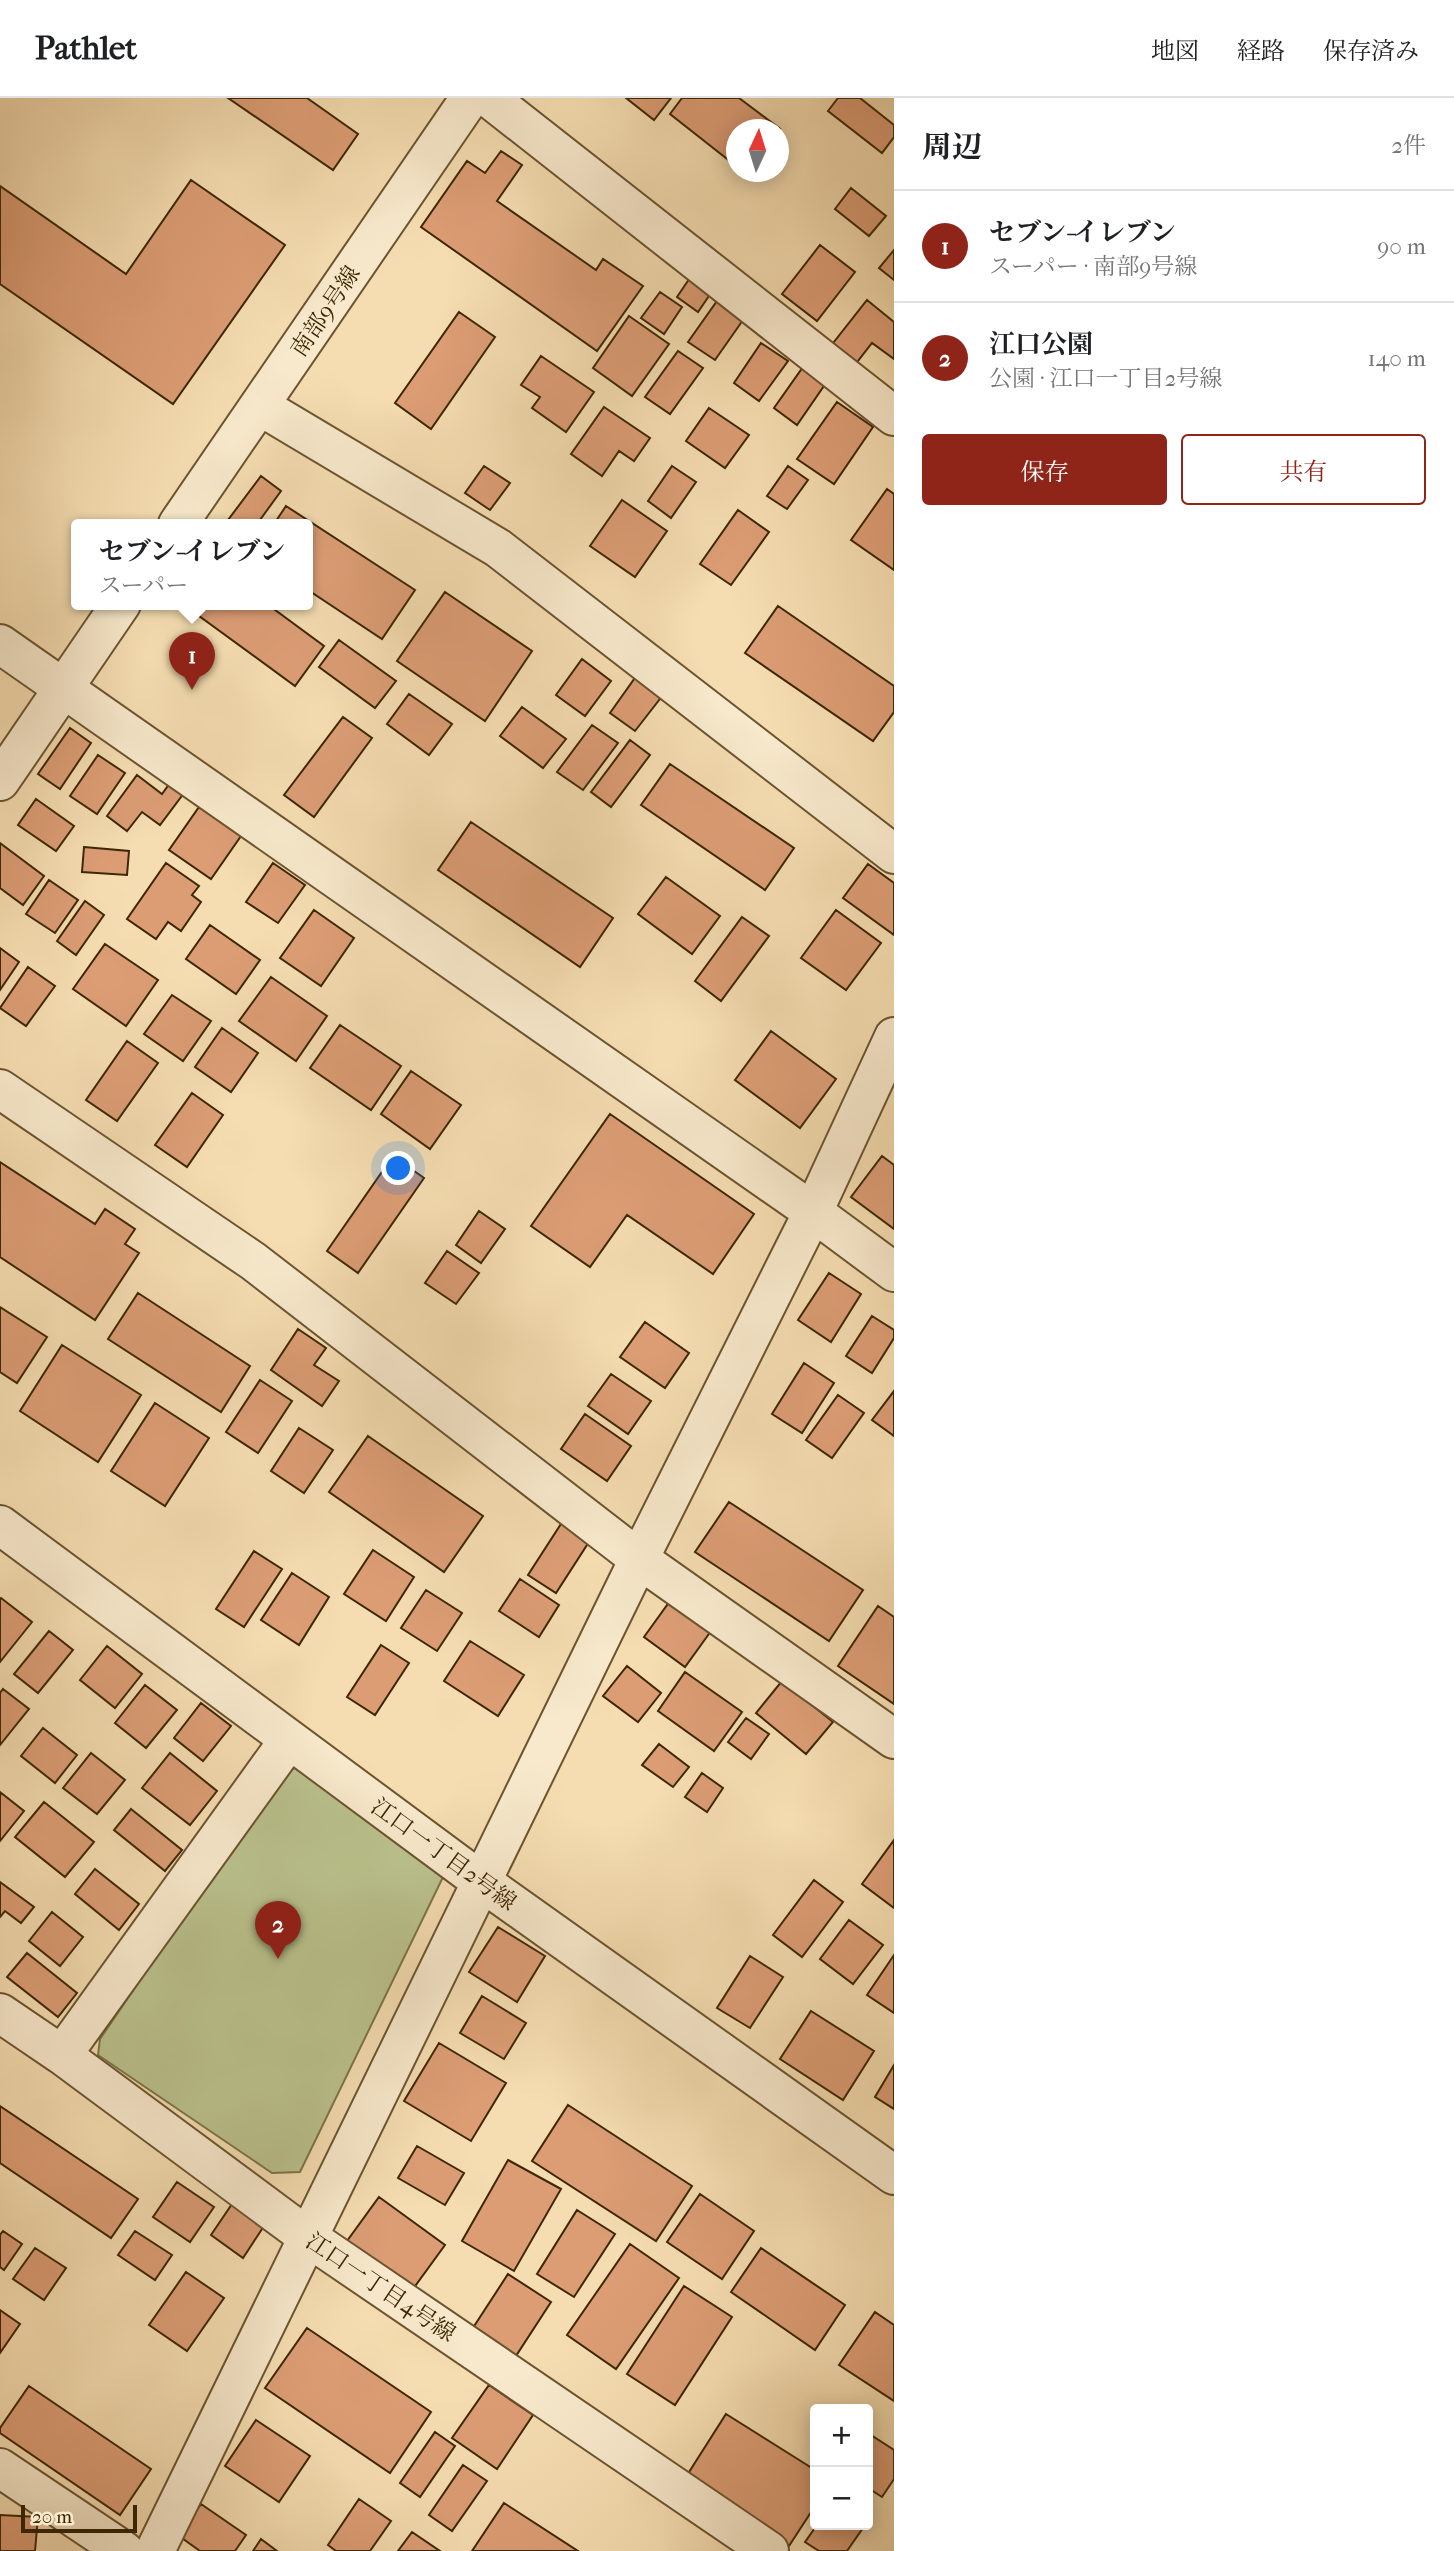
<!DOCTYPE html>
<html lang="ja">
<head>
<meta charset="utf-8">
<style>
	:root { --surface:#fff; --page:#f6f6f6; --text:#202124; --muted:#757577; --line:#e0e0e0; --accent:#8f2418 }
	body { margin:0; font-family:"IM FELL French Canon","Noto Serif JP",serif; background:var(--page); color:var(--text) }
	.controls { position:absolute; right:21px; bottom:21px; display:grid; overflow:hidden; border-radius:7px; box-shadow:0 4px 18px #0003 }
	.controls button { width:63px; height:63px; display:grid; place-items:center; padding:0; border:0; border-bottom:2px solid var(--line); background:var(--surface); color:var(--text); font:35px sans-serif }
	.compass { position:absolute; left:726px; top:21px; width:63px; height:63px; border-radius:50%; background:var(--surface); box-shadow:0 4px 18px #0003; rotate:4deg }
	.scale { position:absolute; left:21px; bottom:18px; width:116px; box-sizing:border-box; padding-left:7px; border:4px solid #3d2704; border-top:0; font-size:19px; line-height:24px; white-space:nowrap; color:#3d2704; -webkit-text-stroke:5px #f8e9cc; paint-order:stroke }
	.you { position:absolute; left:399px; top:1071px; width:24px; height:24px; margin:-18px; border:5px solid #fff; border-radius:50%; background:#1a73e8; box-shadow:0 0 0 10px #1a73e833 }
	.badge { display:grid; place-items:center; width:46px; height:46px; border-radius:50%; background:var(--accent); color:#fff; font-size:23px; font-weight:700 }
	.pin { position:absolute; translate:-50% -58px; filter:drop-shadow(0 2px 4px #0008) }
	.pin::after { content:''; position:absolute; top:37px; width:24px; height:21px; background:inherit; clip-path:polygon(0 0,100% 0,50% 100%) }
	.popup { position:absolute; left:71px; top:421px; width:242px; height:91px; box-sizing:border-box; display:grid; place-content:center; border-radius:7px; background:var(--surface); filter:drop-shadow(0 2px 5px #0005); font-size:23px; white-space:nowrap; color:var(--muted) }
	.popup b { font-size:26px; color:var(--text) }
	.popup::after { content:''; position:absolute; left:50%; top:100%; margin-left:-14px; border:14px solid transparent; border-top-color:var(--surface) }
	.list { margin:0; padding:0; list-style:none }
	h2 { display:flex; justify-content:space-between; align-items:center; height:91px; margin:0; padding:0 28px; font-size:30px }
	h2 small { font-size:23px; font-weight:400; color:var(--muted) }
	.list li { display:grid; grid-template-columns:46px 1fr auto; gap:21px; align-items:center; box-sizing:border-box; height:112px; padding:0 28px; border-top:2px solid var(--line) }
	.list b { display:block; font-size:26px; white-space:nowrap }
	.list p { margin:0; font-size:23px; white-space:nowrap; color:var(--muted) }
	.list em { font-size:23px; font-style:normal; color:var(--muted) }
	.actions { display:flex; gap:14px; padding:21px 28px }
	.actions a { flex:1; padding:16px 0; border:2px solid var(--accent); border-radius:7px; text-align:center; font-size:24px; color:var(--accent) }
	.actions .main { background:var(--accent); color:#fff }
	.map { position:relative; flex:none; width:894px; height:2453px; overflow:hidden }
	header { display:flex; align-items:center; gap:42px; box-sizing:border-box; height:98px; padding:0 35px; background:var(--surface); border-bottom:2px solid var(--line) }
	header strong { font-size:33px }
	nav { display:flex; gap:38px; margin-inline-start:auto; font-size:24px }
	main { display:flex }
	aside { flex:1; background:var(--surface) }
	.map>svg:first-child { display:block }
</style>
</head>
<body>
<header>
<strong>Pathlet</strong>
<nav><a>地図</a><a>経路</a><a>保存済み</a></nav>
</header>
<main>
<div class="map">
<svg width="894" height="2453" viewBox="0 0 894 2453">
	<rect width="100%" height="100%" fill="#f5ddb1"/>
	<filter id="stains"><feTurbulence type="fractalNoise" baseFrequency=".00286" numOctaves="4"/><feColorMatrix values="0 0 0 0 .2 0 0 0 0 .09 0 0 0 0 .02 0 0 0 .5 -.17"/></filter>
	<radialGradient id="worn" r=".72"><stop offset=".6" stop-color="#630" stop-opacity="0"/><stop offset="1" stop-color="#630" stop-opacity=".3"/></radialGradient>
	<!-- green -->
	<path fill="#bac28d" stroke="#7c7448" stroke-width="2" d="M 297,1670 L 444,1777 L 300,2074 L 272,2075 L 98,1957 L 100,1941 L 283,1672 Z"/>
	<!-- building -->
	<path fill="#dc9d75" stroke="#3d2704" stroke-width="2" d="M 228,0 L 307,0 L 358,36 L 333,72 Z
		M 626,0 L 671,0 L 654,22 Z
		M 682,0 L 739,0 L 779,30 L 736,32 L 736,68 L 670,16 Z
		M 838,0 L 860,0 L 894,27 L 894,39 L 882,55 L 828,13 Z
		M 501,53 L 522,67 L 497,103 L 596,172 L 603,161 L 643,188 L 597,253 L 421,129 L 467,63 L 485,75 Z
		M 191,82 L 285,147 L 173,306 L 0,186 L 0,88 L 126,176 Z
		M 851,90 L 886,118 L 869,138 L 835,111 Z
		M 820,147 L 855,174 L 817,223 L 782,196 Z
		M 894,152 L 894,182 L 879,170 Z
		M 696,171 L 717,186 L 698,214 L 677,199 Z
		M 660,194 L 682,209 L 664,236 L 641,220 Z
		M 867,202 L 894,224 L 894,261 L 872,245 L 854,268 L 830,249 Z
		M 717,203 L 743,222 L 715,262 L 688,244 Z
		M 459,214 L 495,239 L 431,331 L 395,305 Z
		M 629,218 L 669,246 L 632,298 L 593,270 Z
		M 761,245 L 788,263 L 759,303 L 734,285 Z
		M 678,253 L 703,270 L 670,316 L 645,299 Z
		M 541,258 L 594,294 L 566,334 L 532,310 L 540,299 L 521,287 Z
		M 803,269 L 826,285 L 797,327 L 774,310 Z
		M 837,304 L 873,329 L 834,386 L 797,361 Z
		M 604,309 L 650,340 L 634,363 L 619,353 L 602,378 L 571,356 Z
		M 709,310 L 749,337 L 725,370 L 686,343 Z
		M 484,368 L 510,385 L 490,412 L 465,395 Z
		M 672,368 L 696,384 L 671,420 L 648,403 Z
		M 788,368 L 808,382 L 787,411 L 767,398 Z
		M 261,378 L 281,393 L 257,426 L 225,426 Z
		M 887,391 L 894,396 L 894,472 L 851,442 Z
		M 622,402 L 667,433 L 635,479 L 590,448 Z
		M 286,408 L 415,492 L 382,541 L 308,492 L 308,426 L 274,426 Z
		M 738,412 L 769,434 L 731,487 L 700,466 Z
		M 445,494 L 532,553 L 485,623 L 397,563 Z
		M 202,506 L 267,506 L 324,548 L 295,588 L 195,515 Z
		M 778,508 L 894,588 L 894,614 L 873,643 L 745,555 Z
		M 339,542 L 396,583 L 375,610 L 319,569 Z
		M 582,561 L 611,583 L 585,618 L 556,597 Z
		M 637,577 L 663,597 L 635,633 L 610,615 Z
		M 409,596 L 452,626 L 429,657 L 387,626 Z
		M 522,609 L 566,641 L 543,670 L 500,638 Z
		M 343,619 L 372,640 L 314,719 L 284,697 Z
		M 592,627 L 618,645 L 583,692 L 557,674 Z
		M 70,630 L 91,645 L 60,691 L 38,676 Z
		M 630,642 L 650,657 L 611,709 L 591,694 Z
		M 98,657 L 125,675 L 97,716 L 70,698 Z
		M 670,666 L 794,750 L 765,792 L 641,707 Z
		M 137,677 L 162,696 L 170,685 L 184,695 L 160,727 L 142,714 L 127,733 L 107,718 Z
		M 36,701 L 74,728 L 56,753 L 18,727 Z
		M 199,709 L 241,738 L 211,781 L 169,752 Z
		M 471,724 L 613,820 L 580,869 L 438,772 Z
		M 0,745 L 44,778 L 23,807 L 0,790 Z
		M 84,749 L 129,753 L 127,777 L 82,774 Z
		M 166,765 L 199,788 L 192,797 L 201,804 L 181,833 L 168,824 L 156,841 L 127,821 Z
		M 273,765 L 305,787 L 278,825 L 246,804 Z
		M 868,766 L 894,785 L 894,837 L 843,800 Z
		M 666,779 L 720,818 L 692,856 L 638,816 Z
		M 49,782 L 78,802 L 55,835 L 26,816 Z
		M 85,803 L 104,817 L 76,857 L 57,843 Z
		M 314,812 L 354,840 L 321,888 L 280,860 Z
		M 836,812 L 881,845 L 846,892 L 801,860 Z
		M 742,819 L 769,838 L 721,903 L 695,883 Z
		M 210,827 L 260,862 L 236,896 L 186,861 Z
		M 105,846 L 158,882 L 126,928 L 73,891 Z
		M 0,850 L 19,864 L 0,892 Z
		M 28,869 L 55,888 L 26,928 L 0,910 Z
		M 271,879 L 327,918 L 296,963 L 239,923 Z
		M 172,897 L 211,923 L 183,963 L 144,936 Z
		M 340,927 L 401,968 L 371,1012 L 310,970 Z
		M 222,930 L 258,955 L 231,994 L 195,969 Z
		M 771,933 L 836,981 L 800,1030 L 735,982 Z
		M 127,943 L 158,965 L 117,1023 L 86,1002 Z
		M 411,973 L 461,1007 L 430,1051 L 381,1016 Z
		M 192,995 L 223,1017 L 187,1069 L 155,1047 Z
		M 610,1016 L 754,1116 L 713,1176 L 627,1117 L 590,1169 L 531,1128 Z
		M 393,1058 L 424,1080 L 358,1175 L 327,1153 Z
		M 882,1058 L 894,1067 L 894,1131 L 851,1099 Z
		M 0,1064 L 95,1126 L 105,1111 L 135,1131 L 125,1146 L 139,1155 L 95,1222 L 0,1159 Z
		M 479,1113 L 505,1131 L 481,1165 L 456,1147 Z
		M 447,1153 L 479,1175 L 456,1206 L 425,1185 Z
		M 829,1175 L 861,1196 L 831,1244 L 798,1222 Z
		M 138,1195 L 250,1268 L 221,1314 L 108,1241 Z
		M 0,1209 L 47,1239 L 17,1285 L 0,1274 Z
		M 872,1218 L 894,1232 L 894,1240 L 872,1275 L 846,1258 Z
		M 645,1224 L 689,1255 L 665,1290 L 620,1259 Z
		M 298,1231 L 326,1250 L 314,1267 L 339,1283 L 322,1308 L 271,1272 Z
		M 62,1247 L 141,1297 L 98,1364 L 20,1313 Z
		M 804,1265 L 834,1285 L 802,1335 L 772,1316 Z
		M 611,1276 L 651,1303 L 628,1336 L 588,1308 Z
		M 260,1282 L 292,1303 L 258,1355 L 226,1334 Z
		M 894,1293 L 894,1338 L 872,1322 Z
		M 838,1297 L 864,1315 L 832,1360 L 806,1342 Z
		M 155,1305 L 209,1340 L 165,1408 L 111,1373 Z
		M 585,1316 L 631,1348 L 607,1383 L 561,1351 Z
		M 299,1330 L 333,1352 L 304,1395 L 271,1373 Z
		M 368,1338 L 483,1418 L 444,1474 L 329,1394 Z
		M 729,1404 L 863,1492 L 829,1543 L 695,1454 Z
		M 568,1415 L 596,1433 L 556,1495 L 528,1477 Z
		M 373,1452 L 414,1479 L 386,1523 L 344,1496 Z
		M 254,1453 L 282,1471 L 244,1529 L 216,1511 Z
		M 292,1475 L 329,1499 L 299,1547 L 261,1522 Z
		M 520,1481 L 559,1507 L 539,1539 L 499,1513 Z
		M 426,1492 L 462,1515 L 437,1553 L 401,1530 Z
		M 1,1500 L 32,1524 L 0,1564 L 0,1501 Z
		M 670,1503 L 711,1533 L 685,1569 L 644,1539 Z
		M 878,1508 L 894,1519 L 894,1606 L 838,1568 Z
		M 49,1533 L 73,1552 L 38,1595 L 14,1576 Z
		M 470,1543 L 524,1577 L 498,1618 L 444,1583 Z
		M 381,1547 L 409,1565 L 375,1617 L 347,1599 Z
		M 107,1548 L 142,1576 L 115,1610 L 80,1582 Z
		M 627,1568 L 661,1595 L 638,1624 L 603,1598 Z
		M 685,1574 L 742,1614 L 714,1653 L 658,1613 Z
		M 782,1583 L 833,1624 L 806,1656 L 756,1615 Z
		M 145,1587 L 177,1612 L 146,1650 L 115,1625 Z
		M 3,1591 L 29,1611 L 0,1647 L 0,1595 Z
		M 201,1605 L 231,1628 L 203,1663 L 174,1640 Z
		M 746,1620 L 769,1636 L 751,1661 L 728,1644 Z
		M 43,1630 L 77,1657 L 55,1685 L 21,1658 Z
		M 659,1646 L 689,1669 L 673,1689 L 642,1667 Z
		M 91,1655 L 125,1682 L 97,1716 L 63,1690 Z
		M 170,1655 L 217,1693 L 190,1727 L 142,1690 Z
		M 702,1675 L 723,1690 L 707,1714 L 685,1699 Z
		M 0,1694 L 24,1713 L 0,1743 Z
		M 44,1704 L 94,1744 L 65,1779 L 15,1739 Z
		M 131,1711 L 182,1752 L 165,1773 L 114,1732 Z
		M 894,1742 L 894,1810 L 862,1786 Z
		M 95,1771 L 139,1806 L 119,1832 L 75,1796 Z
		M 814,1782 L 843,1804 L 802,1859 L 773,1837 Z
		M 0,1784 L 34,1809 L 21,1825 L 5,1813 L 0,1819 Z
		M 52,1814 L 83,1839 L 60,1868 L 29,1843 Z
		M 849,1822 L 883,1847 L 853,1886 L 820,1861 Z
		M 498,1829 L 545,1858 L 517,1904 L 469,1874 Z
		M 27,1855 L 77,1895 L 58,1919 L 7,1879 Z
		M 894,1857 L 894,1915 L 867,1897 Z
		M 750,1858 L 783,1879 L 750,1930 L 717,1910 Z
		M 482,1898 L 526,1925 L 504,1961 L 460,1935 Z
		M 811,1913 L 874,1953 L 843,2002 L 780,1961 Z
		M 439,1945 L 506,1985 L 471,2043 L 404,2003 Z
		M 894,1967 L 894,2011 L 875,1999 Z
		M 568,2007 L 692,2088 L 656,2143 L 532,2063 Z
		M 0,2008 L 138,2101 L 111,2140 L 0,2065 Z
		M 417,2048 L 464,2075 L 445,2107 L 398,2080 Z
		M 508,2062 L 561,2091 L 514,2173 L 462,2143 Z
		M 177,2084 L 214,2109 L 190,2144 L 153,2119 Z
		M 700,2096 L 754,2133 L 722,2181 L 667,2144 Z
		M 379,2099 L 445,2147 L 413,2191 L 347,2143 Z
		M 232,2106 L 264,2128 L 243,2160 L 211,2137 Z
		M 577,2112 L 615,2136 L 574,2199 L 537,2176 Z
		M 3,2133 L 22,2146 L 4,2172 L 0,2169 L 0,2137 Z
		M 135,2133 L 172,2157 L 155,2182 L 118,2157 Z
		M 630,2146 L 679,2180 L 616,2271 L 567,2237 Z
		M 35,2150 L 66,2170 L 44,2202 L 13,2181 Z
		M 761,2150 L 845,2207 L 815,2252 L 731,2194 Z
		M 186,2174 L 224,2200 L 187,2253 L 149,2227 Z
		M 508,2176 L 551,2204 L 512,2264 L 469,2236 Z
		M 684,2188 L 732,2219 L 675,2307 L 627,2276 Z
		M 0,2212 L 20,2226 L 0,2255 Z
		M 875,2214 L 894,2227 L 894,2303 L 839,2267 Z
		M 307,2230 L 431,2314 L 390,2375 L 265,2290 Z
		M 489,2287 L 533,2317 L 497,2371 L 452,2340 Z
		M 29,2288 L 151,2371 L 120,2417 L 0,2335 L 0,2330 Z
		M 726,2316 L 815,2372 L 815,2408 L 789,2448 L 684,2382 Z
		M 256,2322 L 310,2358 L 279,2404 L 225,2368 Z
		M 435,2334 L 455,2348 L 420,2399 L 400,2385 Z
		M 871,2337 L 894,2352 L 894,2381 L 882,2399 L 868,2390 L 868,2342 Z
		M 463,2367 L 487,2383 L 452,2433 L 429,2417 Z
		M 359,2401 L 391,2423 L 370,2453 L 336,2453 L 328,2447 Z
		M 504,2405 L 578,2453 L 472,2453 Z
		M 201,2406 L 246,2437 L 235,2453 L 200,2453 L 179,2438 Z
		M 0,2417 L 38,2419 L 35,2453 L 0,2453 Z
		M 817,2427 L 865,2427 L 847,2453 L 819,2453 L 805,2444 Z
		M 412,2434 L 440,2453 L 398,2453 Z
		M 261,2441 L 277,2453 L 253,2453 Z"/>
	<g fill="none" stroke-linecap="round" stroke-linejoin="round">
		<!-- minor casing -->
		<g stroke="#6b542f" stroke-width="42">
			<path id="minor" d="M 489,0 L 894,318
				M 260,308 L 498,450 L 894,756
				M 0,546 L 813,1114 L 894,1174
				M 0,991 L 253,1163 L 639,1461 L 894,1641
				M 0,1427 L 482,1784 L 894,2077
				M 0,1915 L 62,1957 L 309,2140 L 769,2453
				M 62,1957 L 289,1642
				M 0,2370 L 124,2453
				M 155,2453 L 639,1461 L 813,1114 L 894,939"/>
		</g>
		<!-- tertiary casing -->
		<g stroke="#6b542f" stroke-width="42">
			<path id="tertiary" d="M 178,426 L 470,0
				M 0,683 L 121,506"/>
		</g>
		<!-- minor -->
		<use href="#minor" stroke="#f8e9cc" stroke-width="38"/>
		<!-- tertiary -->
		<use href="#tertiary" stroke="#f8e9cc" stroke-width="38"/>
	</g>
	<g text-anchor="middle" stroke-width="6" stroke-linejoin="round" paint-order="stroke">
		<!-- street labels -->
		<g font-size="23" fill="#3d2704" stroke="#f8e9cc">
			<text transform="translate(325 213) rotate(-56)" y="8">南部9号線</text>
			<text transform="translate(444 1756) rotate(36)" y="8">江口一丁目2号線</text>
			<text transform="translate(381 2189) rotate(34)" y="8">江口一丁目4号線</text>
		</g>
	</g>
	<rect width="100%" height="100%" filter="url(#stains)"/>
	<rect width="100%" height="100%" fill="url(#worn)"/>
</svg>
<div class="controls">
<button>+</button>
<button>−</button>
</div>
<svg class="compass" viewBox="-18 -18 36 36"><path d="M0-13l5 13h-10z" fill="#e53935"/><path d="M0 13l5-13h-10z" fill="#757577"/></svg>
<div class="scale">20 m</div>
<div class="you"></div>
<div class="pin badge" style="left:192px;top:592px">1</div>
<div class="popup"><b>セブン-イレブン</b>スーパー</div>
<div class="pin badge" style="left:278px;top:1861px">2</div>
</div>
<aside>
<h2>周辺<small>2件</small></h2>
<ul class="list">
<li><span class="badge">1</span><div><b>セブン-イレブン</b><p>スーパー · 南部9号線</p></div><em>90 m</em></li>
<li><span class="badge">2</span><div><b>江口公園</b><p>公園 · 江口一丁目2号線</p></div><em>140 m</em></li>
</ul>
<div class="actions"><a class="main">保存</a><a>共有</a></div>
</aside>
</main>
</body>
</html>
